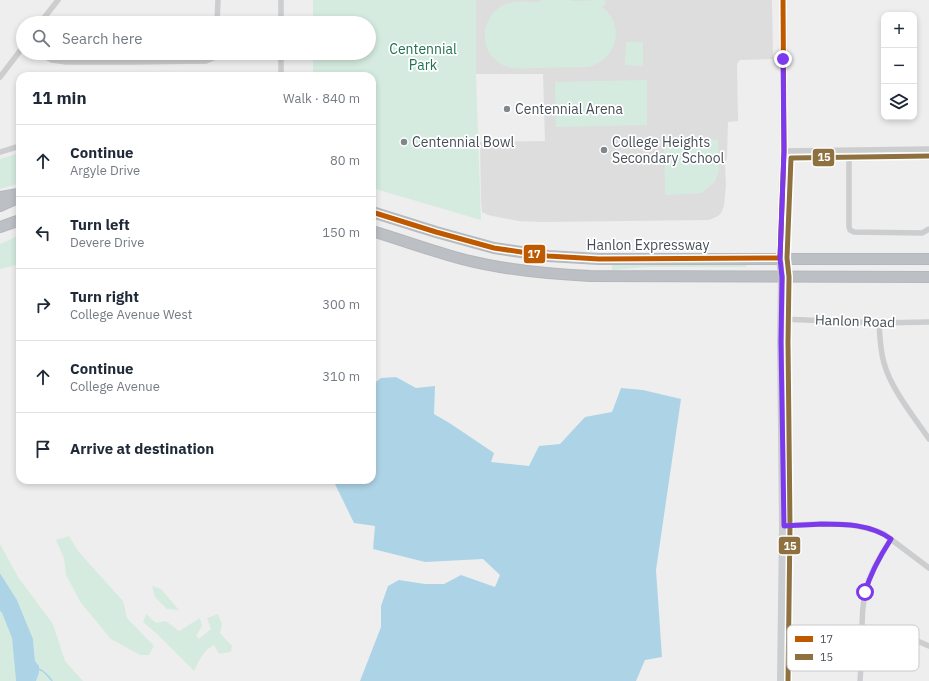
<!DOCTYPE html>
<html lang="en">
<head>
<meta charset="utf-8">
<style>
	:root { --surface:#fff; --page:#f2f2f3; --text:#1f2937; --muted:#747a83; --line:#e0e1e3 }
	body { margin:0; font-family:"IBM Plex Sans",sans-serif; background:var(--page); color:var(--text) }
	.controls { position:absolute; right:12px; top:12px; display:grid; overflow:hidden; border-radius:8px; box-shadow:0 2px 6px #0003 }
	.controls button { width:36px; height:36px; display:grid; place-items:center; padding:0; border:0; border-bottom:1px solid var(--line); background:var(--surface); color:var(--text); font:20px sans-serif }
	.stop { position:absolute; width:12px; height:12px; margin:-9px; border:3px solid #7c3aed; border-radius:50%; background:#fff }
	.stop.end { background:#7c3aed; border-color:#fff; box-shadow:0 1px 4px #0008 }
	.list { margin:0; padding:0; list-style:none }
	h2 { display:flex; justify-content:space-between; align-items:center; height:52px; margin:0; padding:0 16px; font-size:17px }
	h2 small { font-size:13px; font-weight:400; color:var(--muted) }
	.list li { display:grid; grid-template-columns:26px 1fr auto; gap:12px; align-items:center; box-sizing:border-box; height:72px; padding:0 16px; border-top:1px solid var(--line) }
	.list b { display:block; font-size:15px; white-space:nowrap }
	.list p { margin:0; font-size:13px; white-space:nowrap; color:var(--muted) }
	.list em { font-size:13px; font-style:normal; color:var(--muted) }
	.icon { flex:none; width:22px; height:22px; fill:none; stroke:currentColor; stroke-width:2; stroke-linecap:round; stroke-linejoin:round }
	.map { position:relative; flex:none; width:929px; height:681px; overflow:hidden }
	.search { position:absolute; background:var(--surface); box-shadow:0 2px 6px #0003; left:16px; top:16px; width:360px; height:44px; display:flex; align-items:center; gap:10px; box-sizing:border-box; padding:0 14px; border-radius:22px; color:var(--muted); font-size:15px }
	.panel { position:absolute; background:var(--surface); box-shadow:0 2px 6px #0003; left:16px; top:72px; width:360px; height:412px; border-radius:12px }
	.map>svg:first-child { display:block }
</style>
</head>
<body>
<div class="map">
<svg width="929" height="681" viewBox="0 0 929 681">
	<rect width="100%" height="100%" fill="#efeeee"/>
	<!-- education -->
	<path fill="#ddd" d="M 476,0 L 772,0 L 773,59 L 740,60 L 739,61 L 737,64 L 738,121 L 728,122 L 727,157 L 725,164 L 726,185 L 724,206 L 721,213 L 718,216 L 709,220 L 543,222 L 518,221 L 488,215 L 482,212 L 481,199 L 480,142 L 545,141 L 543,74 L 476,74 Z"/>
	<!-- green -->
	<path fill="#d5ebe0" d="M 313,0 L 476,0 L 476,74 L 481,220 L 372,188 L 372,76 L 313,76 L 313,53 L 369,53 L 369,23 L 313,23 Z
		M 540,0 L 570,0 L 571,1 L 605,0 L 605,5 L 601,6 C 626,24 618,61 587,67 C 571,67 554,68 538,68 C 527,68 515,70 505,66 C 477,55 479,14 506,4 C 516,0 529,2 540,2 Z
		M 626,42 L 643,42 L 643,66 L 625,65 Z
		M 647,80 L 647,125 L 556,127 L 555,82 Z
		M 664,137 L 718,140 L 719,170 L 715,182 L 701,193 L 665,195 Z
		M 20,153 L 20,183 L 0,189 L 0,159 Z
		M 20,235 L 20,264 L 0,269 L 0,244 Z
		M 612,262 L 747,263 L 746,267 L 646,267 L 612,270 Z
		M 69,536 L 78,551 L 123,601 L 127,618 L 154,646 L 149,655 L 140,655 L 111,639 L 81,603 L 66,575 L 64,558 L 56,540 Z
		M 0,544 L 18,577 L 53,624 L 65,661 L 83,681 L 36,681 L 39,673 L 39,666 L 35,661 L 33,639 L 17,600 L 0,573 Z
		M 152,586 L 161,589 L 179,610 L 167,609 L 155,597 Z
		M 0,611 L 2,613 L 12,638 L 16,681 L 0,681 Z
		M 146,614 L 156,623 L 166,621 L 179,631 L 200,618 L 202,626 L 196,636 L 199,639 L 211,629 L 207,618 L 218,614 L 222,624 L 220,633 L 232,646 L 231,652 L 219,654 L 214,645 C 203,650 199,661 194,671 L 157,634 L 143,622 Z"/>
	<!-- water -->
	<path fill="#add4e6" d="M 396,377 L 416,388 L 435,386 L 434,414 L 451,424 L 494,453 L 491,462 L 529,466 L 539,446 L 560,444 L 585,417 L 612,412 L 621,388 L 643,390 L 681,399 L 656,570 L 662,657 L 645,660 L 636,681 L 360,681 L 381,627 L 381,606 L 388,586 L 399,580 L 425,584 L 444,584 L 461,575 L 495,587 L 500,575 L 483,559 L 425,562 L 373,549 L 375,526 L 354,523 L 333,480 L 372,480 L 372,385 L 381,378 Z
		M 0,573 L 17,600 L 33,639 L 35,661 L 39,666 L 39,673 L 36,681 L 16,681 L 12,638 L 2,613 L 0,611 Z"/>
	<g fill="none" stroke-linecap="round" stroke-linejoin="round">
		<!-- stream -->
		<path stroke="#add4e6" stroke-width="1.5" d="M 39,669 C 45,672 48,675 52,681"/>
		<!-- highway casing -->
		<g stroke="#b4b7bc" stroke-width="12">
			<path id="highway" d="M 0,197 L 18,194
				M 0,206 L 20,197
				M 372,212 L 436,232 L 494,248 L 548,256 L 599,259 L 929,259
				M 0,227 L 20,220
				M 372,231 C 402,240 432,251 462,259 C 504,270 547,274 590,276 L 929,277"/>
		</g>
		<!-- street -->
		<path stroke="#cbcdcf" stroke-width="5.5" d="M 281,0 L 281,23
			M 40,23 L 58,0
			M 217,23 L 218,0
			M 38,53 L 52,60 L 66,62 L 133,62 L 206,61 L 213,58 L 217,53
			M 281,53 L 281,76
			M 133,62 L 133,53
			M 0,77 L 23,47
			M 849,150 L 849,227 L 850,230 L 854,232 L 922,233 L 929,229
			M 784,151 L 929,149
			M 0,152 L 20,146
			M 781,319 L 879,323 L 929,322
			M 879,323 C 880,336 880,350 884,363 C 891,389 914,417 929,439
			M 783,526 C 816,524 854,520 884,534 L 929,568
			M 862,637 L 896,636 L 915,640 L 929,646
			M 860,681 C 861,667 862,652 862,638 C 862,618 862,599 869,580 C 874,565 883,552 891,539"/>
		<!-- secondary -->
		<path stroke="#cbcdd0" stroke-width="8" d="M 781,681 L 783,526 L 781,342 L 782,277 L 780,258 L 784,151 L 783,0"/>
		<!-- highway -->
		<use href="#highway" stroke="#bcbfc4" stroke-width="10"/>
		<!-- bus-1 casing -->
		<g stroke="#fff" stroke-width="8">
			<path id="bus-1" d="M 372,212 L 436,232 L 494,248 L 548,256 L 599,259 L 780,258 L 784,151 L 783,0"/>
		</g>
		<!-- bus-2 casing -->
		<g stroke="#fff" stroke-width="8">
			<path id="bus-2" d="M 788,681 L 790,526 L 788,342 L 789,277 L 787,258 L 791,158 L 929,156"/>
		</g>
		<!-- bus-1 -->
		<use href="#bus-1" stroke="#bf5900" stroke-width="5"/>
		<!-- bus-2 -->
		<use href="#bus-2" stroke="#8f7140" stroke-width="5"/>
	</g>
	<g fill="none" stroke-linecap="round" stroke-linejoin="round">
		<!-- route -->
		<path stroke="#7c3aed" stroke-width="5" d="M 783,59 L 784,151 L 780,258 L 782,277 L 781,342 L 784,526 C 796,525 808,525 821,524 C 845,524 870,524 891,539 C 880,556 871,572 865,592"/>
	</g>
	<!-- markers -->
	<g fill="#82878c" stroke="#fff" stroke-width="1.5">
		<circle cx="507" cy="109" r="4"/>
		<circle cx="404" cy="142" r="4"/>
		<circle cx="604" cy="150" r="4"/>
	</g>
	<g text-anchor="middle" stroke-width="3.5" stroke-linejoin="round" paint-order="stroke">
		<!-- park labels -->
		<g font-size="14" fill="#207251" stroke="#fff">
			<text x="423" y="54">Centennial<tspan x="423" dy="16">Park</tspan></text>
		</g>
		<!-- poi labels -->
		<g font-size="14" fill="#484f58" stroke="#fff" text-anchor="start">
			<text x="515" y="114">Centennial Arena</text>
			<text x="412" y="147">Centennial Bowl</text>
			<text x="612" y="147">College Heights<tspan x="612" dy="16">Secondary School</tspan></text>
		</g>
		<!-- street labels -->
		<g font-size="14" fill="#484f58" stroke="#fff">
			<text x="648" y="250">Hanlon Expressway</text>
			<text transform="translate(855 321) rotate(2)" y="5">Hanlon Road</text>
		</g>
	</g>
	<!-- legend -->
	<rect x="787" y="625" width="132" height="46" rx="6" fill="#fff" stroke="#c8cacd" stroke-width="1"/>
	<rect x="795" y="636" width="18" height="6" fill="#bf5900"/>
	<rect x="795" y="654" width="18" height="6" fill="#8f7140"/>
	<g font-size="11" fill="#484f58">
		<text x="820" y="643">17</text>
		<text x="820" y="661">15</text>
	</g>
	<g stroke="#fff" stroke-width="1.5">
		<rect x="812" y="148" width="23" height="19" rx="4" fill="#8f7140"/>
		<rect x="523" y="244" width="23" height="20" rx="4" fill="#bf5900"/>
		<rect x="778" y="536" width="23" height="19" rx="4" fill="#8f7140"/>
	</g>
	<g font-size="11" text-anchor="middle" font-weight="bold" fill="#fff">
		<text x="824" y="161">15</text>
		<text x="534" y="258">17</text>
		<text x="790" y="550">15</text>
	</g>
</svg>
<div class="controls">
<button>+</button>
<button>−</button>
<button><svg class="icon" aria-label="layers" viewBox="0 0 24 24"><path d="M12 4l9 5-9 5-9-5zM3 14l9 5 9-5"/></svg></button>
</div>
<div class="stop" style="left:865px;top:592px"></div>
<div class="stop end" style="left:783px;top:59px"></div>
<div class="search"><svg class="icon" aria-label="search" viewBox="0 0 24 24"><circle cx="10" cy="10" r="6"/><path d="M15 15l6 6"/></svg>Search here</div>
<section class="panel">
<h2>11 min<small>Walk · 840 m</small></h2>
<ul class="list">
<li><svg class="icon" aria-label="ahead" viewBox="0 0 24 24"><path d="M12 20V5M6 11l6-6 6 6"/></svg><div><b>Continue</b><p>Argyle Drive</p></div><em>80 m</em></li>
<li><svg class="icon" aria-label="left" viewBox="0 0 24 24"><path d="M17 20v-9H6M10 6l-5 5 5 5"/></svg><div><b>Turn left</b><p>Devere Drive</p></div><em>150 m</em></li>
<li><svg class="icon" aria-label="right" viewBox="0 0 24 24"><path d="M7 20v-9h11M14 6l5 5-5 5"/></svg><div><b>Turn right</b><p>College Avenue West</p></div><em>300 m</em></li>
<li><svg class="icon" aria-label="ahead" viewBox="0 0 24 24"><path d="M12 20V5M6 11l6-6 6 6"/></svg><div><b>Continue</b><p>College Avenue</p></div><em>310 m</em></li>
<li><svg class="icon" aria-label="arrive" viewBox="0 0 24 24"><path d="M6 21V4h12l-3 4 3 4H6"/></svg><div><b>Arrive at destination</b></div></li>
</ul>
</section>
</div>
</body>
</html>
